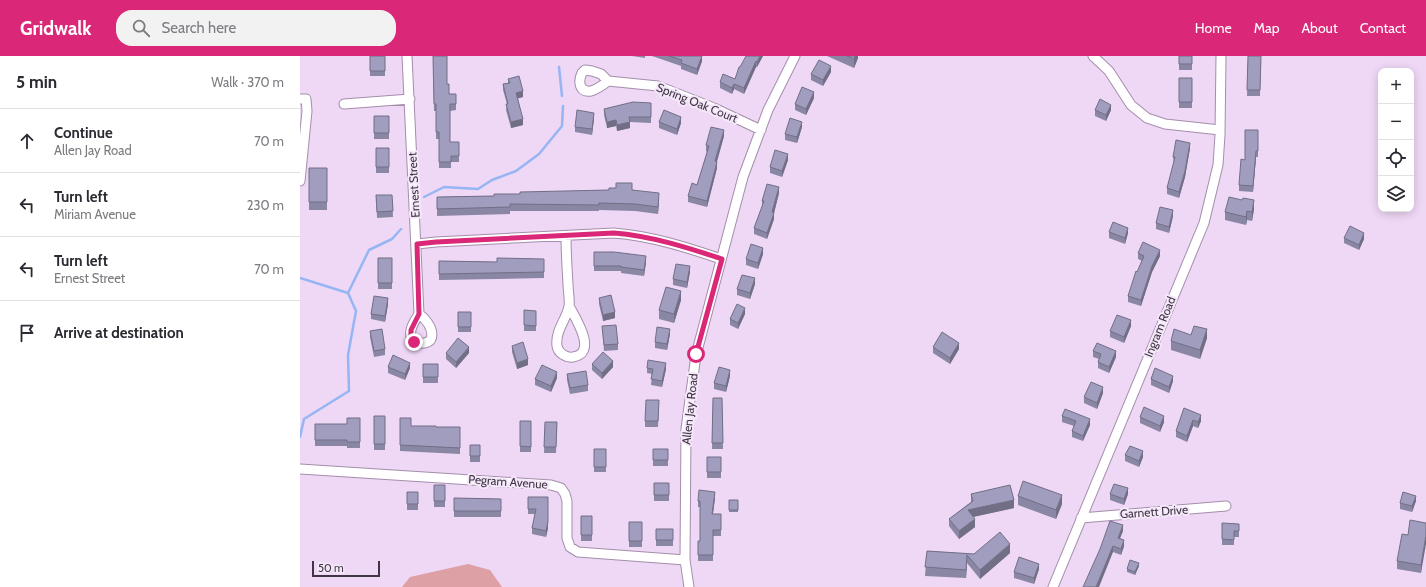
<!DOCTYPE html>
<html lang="en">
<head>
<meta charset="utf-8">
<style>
	:root { --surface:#fff; --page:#f2f2f3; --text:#2b2b33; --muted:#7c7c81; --line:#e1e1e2; --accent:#db2777 }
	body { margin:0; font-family:Cabin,sans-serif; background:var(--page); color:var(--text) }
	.controls { position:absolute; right:12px; top:12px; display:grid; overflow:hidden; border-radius:8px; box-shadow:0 2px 10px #0003 }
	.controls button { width:36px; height:36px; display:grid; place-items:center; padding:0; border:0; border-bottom:1px solid var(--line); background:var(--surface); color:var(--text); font:20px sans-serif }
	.scale { position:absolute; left:12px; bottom:10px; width:68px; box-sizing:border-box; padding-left:4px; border:2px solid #3f3642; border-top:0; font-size:11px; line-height:14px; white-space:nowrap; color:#3f3642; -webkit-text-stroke:3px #f6e8fb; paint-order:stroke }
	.stop { position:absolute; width:12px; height:12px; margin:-9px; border:3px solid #db2777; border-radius:50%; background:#fff }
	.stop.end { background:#db2777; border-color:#fff; box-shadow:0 1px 4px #0008 }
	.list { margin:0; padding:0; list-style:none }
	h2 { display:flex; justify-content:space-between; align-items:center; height:52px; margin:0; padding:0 16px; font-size:17px }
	h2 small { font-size:13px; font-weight:400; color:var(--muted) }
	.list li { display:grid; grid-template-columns:26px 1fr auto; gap:12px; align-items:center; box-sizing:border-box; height:64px; padding:0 16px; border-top:1px solid var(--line) }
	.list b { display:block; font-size:15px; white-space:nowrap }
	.list p { margin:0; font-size:13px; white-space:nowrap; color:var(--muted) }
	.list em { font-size:13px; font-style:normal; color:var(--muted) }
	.icon { flex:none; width:22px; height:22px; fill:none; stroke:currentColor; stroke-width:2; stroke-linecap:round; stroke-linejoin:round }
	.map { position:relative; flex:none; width:1126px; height:531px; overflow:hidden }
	header { display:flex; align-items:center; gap:24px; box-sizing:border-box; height:56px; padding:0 20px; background:var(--accent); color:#fff }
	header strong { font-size:19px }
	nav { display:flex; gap:22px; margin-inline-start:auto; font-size:14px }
	.search { width:280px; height:36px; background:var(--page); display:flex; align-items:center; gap:10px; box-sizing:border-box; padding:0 14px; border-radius:16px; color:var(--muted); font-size:15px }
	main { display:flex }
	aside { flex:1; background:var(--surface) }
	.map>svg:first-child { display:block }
</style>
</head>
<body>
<header>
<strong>Gridwalk</strong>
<div class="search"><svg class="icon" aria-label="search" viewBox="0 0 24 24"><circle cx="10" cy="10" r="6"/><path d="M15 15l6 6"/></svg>Search here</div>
<nav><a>Home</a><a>Map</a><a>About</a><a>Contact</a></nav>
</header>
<main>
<aside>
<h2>5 min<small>Walk · 370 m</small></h2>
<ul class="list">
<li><svg class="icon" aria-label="ahead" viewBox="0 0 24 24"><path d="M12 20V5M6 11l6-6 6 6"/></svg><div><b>Continue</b><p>Allen Jay Road</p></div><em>70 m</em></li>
<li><svg class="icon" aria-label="left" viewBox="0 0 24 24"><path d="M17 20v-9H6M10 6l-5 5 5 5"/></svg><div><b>Turn left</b><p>Miriam Avenue</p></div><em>230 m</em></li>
<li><svg class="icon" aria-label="left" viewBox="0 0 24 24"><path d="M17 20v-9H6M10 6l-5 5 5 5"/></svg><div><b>Turn left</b><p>Ernest Street</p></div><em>70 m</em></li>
<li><svg class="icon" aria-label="arrive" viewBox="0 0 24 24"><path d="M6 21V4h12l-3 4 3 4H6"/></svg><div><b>Arrive at destination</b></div></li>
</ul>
</aside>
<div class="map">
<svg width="1126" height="531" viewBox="0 0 1126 531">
	<rect width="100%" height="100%" fill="#efd7f6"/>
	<!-- green -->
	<path fill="#dda0a5" d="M 168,508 L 190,514 L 202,531 L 102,531 L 110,521 Z"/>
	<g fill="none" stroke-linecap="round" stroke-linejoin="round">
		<!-- stream -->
		<path stroke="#96b5f3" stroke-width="2.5" d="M 259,11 L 262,40
			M 124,141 L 144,131 L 178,133 L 192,124 L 216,115 L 239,98 L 262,70 L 263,50
			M 0,222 L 48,237 L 69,194 L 92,183 L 101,173
			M 0,381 L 4,363 L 49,335 L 48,299 L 56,255 L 48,237"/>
		<!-- street casing -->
		<g stroke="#a48eab" stroke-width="11">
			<path id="street" d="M 107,0 L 119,258 C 114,266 106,277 114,286 C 140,293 134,268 119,258
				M 793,0 L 809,15 L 831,49 L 847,62 L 865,68 L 920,74
				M 308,25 C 303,29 298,33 291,35 C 279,37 278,25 282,17 L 285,14 L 292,15 L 301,18 L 308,25 L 358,30 L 414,52 L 461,74
				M 0,43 L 6,43 L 7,55 L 0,125
				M 44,48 L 110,43
				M 266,180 C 266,196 267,212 268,228 C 268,235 270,243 269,250 C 267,263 255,274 257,290 C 258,297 266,302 273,301 C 298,297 276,263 269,250
				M 117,188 L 136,186 L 314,177 C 351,180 386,191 421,203
				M 0,413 L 251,429 L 261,432 L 265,438 L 267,445 L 267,482 L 270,491 L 278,496 L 385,504
				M 781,462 L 926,450
				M 389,531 L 385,504 L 386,373 L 396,299 L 443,121 L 468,54 L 495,0
				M 753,531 L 904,167 L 918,109 L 920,79 L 921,0"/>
		</g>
		<!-- street -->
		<use href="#street" stroke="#fff" stroke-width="9"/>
	</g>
	<!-- wall -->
	<path fill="#8a87a4" d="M 70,0 L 85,0 L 85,20 L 70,20 Z
		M 133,0 L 147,28 L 149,38 L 156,38 L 156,54 L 150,55 L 150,86 L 159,86 L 159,106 L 151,106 L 151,112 L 139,112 L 139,83 L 136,83 L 136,55 L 134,55 Z
		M 332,0 L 345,0 L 345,2 Z
		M 352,0 L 402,0 L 402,5 L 397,19 L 381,13 L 381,10 Z
		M 463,0 L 457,11 L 456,11 L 444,38 L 434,33 L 432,38 L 420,32 L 420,26 L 435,23 L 440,11 Z
		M 527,0 L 558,0 L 558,2 L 554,12 Z
		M 879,0 L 892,0 L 892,14 L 879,14 Z
		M 948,0 L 961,0 L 960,40 L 947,40 Z
		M 531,16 L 523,30 L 511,24 L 511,18 Z
		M 879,22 L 892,22 L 892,52 L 879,52 Z
		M 208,23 L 223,41 L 218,42 L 223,69 L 211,72 L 206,54 L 207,48 L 203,34 L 203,28 L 208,27 Z
		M 514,42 L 506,59 L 495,54 L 495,48 Z
		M 351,47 L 351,67 L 330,66 L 330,72 L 317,75 L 316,70 L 307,72 L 304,59 L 304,53 Z
		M 795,54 L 811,54 L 806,65 L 795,60 Z
		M 74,60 L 89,60 L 89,83 L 74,83 Z
		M 294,62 L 292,79 L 275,76 L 275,71 Z
		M 359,66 L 381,67 L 377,79 L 359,72 Z
		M 502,71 L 497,87 L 485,84 L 485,78 Z
		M 958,74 L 958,101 L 956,101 L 953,136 L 939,135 L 939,129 L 945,104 Z
		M 424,80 L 417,106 L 417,112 L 407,151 L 388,146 L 388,140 L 397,129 L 407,96 L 406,95 L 406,89 Z
		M 76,92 L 89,92 L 89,117 L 76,117 Z
		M 890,92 L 885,121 L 879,142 L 867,138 L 867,132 L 874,107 L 873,101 Z
		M 488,104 L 482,121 L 470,117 L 470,111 Z
		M 9,112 L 27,112 L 27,154 L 9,154 Z
		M 309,134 L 332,134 L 359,144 L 358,158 L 335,155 L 299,154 L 299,155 L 210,155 L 210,158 L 137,160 L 137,141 L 194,140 L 220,138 Z
		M 479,137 L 474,157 L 474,163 L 467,183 L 454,178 L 454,172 L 462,151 L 462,145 Z
		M 76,139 L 92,139 L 93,161 L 77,162 Z
		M 942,144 L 954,153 L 952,165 L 947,164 L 946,169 L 925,164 L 925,156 Z
		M 873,160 L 869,177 L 856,173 L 856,167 Z
		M 809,176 L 828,177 L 825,188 L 809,182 Z
		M 1044,182 L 1064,183 L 1059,194 L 1044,187 Z
		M 294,196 L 346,206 L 344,220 L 321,217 L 321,215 L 294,215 Z
		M 838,197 L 860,200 L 852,216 L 841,250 L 828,246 L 828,240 L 842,205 L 838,203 Z
		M 463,198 L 458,213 L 446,209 L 446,203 Z
		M 78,202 L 92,202 L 92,233 L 78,233 Z
		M 244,203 L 244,222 L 139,224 L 139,205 L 197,206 Z
		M 390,216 L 387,232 L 373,229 L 373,223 Z
		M 455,228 L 450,243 L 437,239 L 437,233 Z
		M 299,242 L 315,262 L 303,265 L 299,248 Z
		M 381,244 L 374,267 L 359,263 L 359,254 Z
		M 88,248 L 85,266 L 71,263 L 71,258 Z
		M 224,254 L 236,255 L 236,275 L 224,275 Z
		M 158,256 L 171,256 L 171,276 L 158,276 Z
		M 445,258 L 438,273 L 430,269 L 430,263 Z
		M 302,270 L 318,288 L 318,294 L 304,295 Z
		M 831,270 L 824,287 L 810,281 L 810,275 Z
		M 70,275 L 85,293 L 85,299 L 74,301 L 70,281 Z
		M 370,278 L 367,294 L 355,292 L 355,286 Z
		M 891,279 L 907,282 L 900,303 L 871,294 L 871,285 Z
		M 212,290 L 228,309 L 217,313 L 212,296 Z
		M 633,291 L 659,293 L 650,308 L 633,297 Z
		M 793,295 L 816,301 L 809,317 L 798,312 L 798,306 L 799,303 L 793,301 Z
		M 146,297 L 169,297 L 156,312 L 146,303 Z
		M 123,308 L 138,308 L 138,327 L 123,327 Z
		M 292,308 L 313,311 L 302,323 L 292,314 Z
		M 88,311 L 110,312 L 105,324 L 88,317 Z
		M 347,312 L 366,313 L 362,331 L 351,329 L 352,318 L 347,317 Z
		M 267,318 L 288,329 L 288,335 L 270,338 L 267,324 Z
		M 430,320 L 426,336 L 414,333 L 414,327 Z
		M 257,322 L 251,336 L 235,329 L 235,323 Z
		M 851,323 L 873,325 L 869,337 L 851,329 Z
		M 803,337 L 797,353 L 784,347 L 784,341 Z
		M 413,342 L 422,342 L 423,393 L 412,393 Z
		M 359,344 L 358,371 L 345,371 L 345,365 Z
		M 884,352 L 901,365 L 898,372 L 893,370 L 887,386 L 876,381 L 876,375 Z
		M 74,360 L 85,360 L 85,394 L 74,394 Z
		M 762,360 L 790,369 L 783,385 L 772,381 L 772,375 L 774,370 L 762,366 Z
		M 840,361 L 864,366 L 860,376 L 840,367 Z
		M 60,362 L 60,392 L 47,392 L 47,390 L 15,390 L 15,368 L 47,368 Z
		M 100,362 L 111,370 L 136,371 L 160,371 L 160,398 L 100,395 Z
		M 220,365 L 231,365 L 231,396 L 220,396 Z
		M 245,366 L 257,366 L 256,397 L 244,397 Z
		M 170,389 L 180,389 L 180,406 L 170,406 Z
		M 294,393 L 306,393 L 306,416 L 294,416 Z
		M 353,393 L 368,393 L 368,410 L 353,410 Z
		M 825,399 L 843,401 L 839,411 L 825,405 Z
		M 407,401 L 421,401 L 421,422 L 407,422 Z
		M 354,427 L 369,427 L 369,445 L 354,445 Z
		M 134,429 L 145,429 L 145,451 L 134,451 Z
		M 107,436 L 118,436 L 118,454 L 107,454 Z
		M 671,438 L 714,452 L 673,461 L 675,471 L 659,483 L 649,470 L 649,463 L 671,446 Z
		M 810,438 L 828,438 L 824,449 L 810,444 Z
		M 718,440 L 762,448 L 756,463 L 718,449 Z
		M 228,441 L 248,441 L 248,472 L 246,481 L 232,478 L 232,472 L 235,458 L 228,458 Z
		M 154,442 L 201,443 L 201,461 L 154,461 Z
		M 415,442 L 413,458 L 421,458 L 421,480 L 413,480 L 413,505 L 398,505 L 398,485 L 400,485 L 400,451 L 398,451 L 398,445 Z
		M 429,444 L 438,444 L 438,456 L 429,456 Z
		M 1116,445 L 1112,456 L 1100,453 L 1100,447 Z
		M 281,460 L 292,460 L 292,485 L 281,485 Z
		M 329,466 L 342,466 L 342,491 L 329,491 Z
		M 1126,467 L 1121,517 L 1097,513 L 1097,505 L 1108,479 Z
		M 939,468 L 939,481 L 934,481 L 934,489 L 922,489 L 922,483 Z
		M 356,473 L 373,473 L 373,490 L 356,490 Z
		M 823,475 L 820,482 L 824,490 L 821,499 L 813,496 L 783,531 Z
		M 627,495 L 674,498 L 710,497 L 680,523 L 667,507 L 666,522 L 625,520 Z
		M 839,510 L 835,519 L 827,516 L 827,513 Z
		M 739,513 L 734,528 L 714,522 L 714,516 Z"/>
	<!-- shaded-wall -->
	<path fill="#716e86" d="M 402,0 L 402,5 L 397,19 L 397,13 Z
		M 460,0 L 463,0 L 457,11 L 457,6 Z
		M 555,0 L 558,0 L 558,2 L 554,12 L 554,3 Z
		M 456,5 L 456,11 L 444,38 L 444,32 Z
		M 531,10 L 531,16 L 523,30 L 523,24 Z
		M 434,28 L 434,33 L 432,38 L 432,32 Z
		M 223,35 L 223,41 L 216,43 L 216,37 Z
		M 514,36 L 514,42 L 506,59 L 506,53 Z
		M 811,49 L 811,54 L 806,65 L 806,59 Z
		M 294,57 L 294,62 L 292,79 L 292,73 Z
		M 381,61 L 381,67 L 377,79 L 377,73 Z
		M 223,63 L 223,69 L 211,72 L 211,66 Z
		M 316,64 L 316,70 L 307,72 L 307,66 Z
		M 330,66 L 330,72 L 317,75 L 317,69 Z
		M 502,66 L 502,71 L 497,87 L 497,81 Z
		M 424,74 L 424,80 L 415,111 L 415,105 Z
		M 890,87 L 890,92 L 885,121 L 879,142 L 879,136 Z
		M 956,95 L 956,101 L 953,136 L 953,130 Z
		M 488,98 L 488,104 L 482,121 L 482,115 Z
		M 417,106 L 417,112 L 407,151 L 407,145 Z
		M 479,131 L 479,137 L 473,161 L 474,157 L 474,163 L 467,183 L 467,177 Z
		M 359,137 L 359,144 L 358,158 L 358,151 Z
		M 954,144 L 954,153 L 952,165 L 952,156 Z
		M 873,154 L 873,160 L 869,177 L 869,171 Z
		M 947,155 L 947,164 L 946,169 L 946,161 Z
		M 828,172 L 828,177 L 825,188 L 825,182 Z
		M 1064,177 L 1064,183 L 1059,194 L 1059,189 Z
		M 463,192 L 463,198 L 458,213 L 458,207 Z
		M 860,194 L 860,200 L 852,216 L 841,250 L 841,244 L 852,210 Z
		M 346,200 L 346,206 L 344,220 L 344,214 Z
		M 390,210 L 390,216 L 387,232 L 387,226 Z
		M 455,222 L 455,228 L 450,243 L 450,237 Z
		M 381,235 L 381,244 L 374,267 L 374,258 Z
		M 88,242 L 88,248 L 85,266 L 85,260 Z
		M 445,252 L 445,258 L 438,273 L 438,267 Z
		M 315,256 L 315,262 L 303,265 L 303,259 Z
		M 831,264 L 831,270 L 824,287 L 824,281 Z
		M 370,273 L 370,278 L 367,294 L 367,288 Z
		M 907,273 L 907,282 L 900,303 L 900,294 Z
		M 659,287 L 659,293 L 650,308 L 650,302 Z
		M 169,291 L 169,297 L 156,312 L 156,306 Z
		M 816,295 L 816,301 L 809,317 L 809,311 Z
		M 228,303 L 228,309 L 217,313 L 217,307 Z
		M 313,305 L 313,311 L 302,323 L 302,317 Z
		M 110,307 L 110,312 L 105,324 L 105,318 Z
		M 366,307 L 366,313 L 362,331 L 362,325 Z
		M 430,314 L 430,320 L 426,336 L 426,330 Z
		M 257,316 L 257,322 L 251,336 L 251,330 Z
		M 873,320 L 873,325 L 869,337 L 869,331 Z
		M 803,331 L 803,337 L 797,353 L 797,347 Z
		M 901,359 L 901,365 L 898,372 L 898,366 Z
		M 864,360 L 864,366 L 860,376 L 860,370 Z
		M 790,363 L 790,369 L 783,385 L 783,380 Z
		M 893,364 L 893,370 L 887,386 L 887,380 Z
		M 843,395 L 843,401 L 839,411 L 839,405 Z
		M 828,432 L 828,438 L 824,449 L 824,443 Z
		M 415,436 L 415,442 L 412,464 L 412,458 Z
		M 762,439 L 762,448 L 756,463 L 756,454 Z
		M 1116,440 L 1116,445 L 1112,456 L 1112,450 Z
		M 714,444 L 714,452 L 668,462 L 668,454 Z
		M 675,463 L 675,471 L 659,483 L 659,475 Z
		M 248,466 L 248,472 L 246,481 L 246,475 Z
		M 823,469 L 823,475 L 818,487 L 818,482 Z
		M 1126,479 L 1126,488 L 1121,517 L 1121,509 Z
		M 824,484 L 824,490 L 821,499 L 821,493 Z
		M 710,488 L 710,497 L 680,523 L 680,514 Z
		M 813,490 L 813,496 L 799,531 L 796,531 Z
		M 667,499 L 667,507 L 666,522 L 666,514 Z
		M 839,507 L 839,510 L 835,519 L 835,516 Z
		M 739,508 L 739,513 L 734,528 L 734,522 Z"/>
	<!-- building -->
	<path fill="#a19dbf" stroke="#716e86" d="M 70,0 L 85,0 L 85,15 L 70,15 Z
		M 133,0 L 147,0 L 147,28 L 149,28 L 149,38 L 156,38 L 156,48 L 150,48 L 150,86 L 159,86 L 159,100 L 151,100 L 151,106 L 139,106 L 139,76 L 136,76 L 136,48 L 134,48 Z
		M 369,0 L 402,0 L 397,13 L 381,7 L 382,4 Z
		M 446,0 L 460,0 L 457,6 L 456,5 L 444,32 L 434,28 L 432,32 L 420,26 L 423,18 L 435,23 L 439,11 L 440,11 Z
		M 547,0 L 555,0 L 554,3 Z
		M 879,0 L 892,0 L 892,8 L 879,8 Z
		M 948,0 L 961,0 L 960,34 L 947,34 Z
		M 519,4 L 531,10 L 523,24 L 511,18 Z
		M 219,20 L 223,35 L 216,37 L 223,63 L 211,66 L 206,48 L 208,48 L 203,28 L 210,27 L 208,23 Z
		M 879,22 L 892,22 L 892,46 L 879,46 Z
		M 502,31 L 514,36 L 506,53 L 495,48 Z
		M 800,43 L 811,49 L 806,59 L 795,54 Z
		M 333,46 L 351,47 L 351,61 L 329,61 L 330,66 L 317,69 L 316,64 L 307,66 L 304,53 Z
		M 277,54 L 294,57 L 292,73 L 275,71 Z
		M 364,54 L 381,61 L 377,73 L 359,66 Z
		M 74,60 L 89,60 L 89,77 L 74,77 Z
		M 490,62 L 502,66 L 497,81 L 485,78 Z
		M 411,71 L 424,74 L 415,105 L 417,106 L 407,145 L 388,140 L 392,127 L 397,129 L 409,90 L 406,89 Z
		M 945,74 L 958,74 L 958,95 L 956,95 L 953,130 L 939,129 L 941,103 L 945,104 Z
		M 876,84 L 890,87 L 885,115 L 879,136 L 867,132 L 875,101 L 873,101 Z
		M 76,92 L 89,92 L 89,111 L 76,111 Z
		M 475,94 L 488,98 L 482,115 L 470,111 Z
		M 9,112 L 27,112 L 27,146 L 9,146 Z
		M 316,127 L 332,127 L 332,134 L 359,137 L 358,151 L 335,148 L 299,147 L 299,149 L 210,148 L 210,151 L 137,153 L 137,141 L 194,140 L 194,138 L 220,138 L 220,136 L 309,134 L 309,132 L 316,132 Z
		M 467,128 L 479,131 L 472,156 L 474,157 L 467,177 L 454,172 L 464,145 L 462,145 Z
		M 76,139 L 92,139 L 93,155 L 77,156 Z
		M 929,141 L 942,144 L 943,142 L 954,144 L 952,156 L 947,155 L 946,161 L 925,156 Z
		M 860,151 L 873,154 L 869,171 L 856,167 Z
		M 813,166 L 828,172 L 825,182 L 809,176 Z
		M 1050,170 L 1064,177 L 1059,189 L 1044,182 Z
		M 843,186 L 860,194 L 852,210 L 841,244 L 828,240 L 836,215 L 837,216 L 844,200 L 838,197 Z
		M 451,188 L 463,192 L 458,207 L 446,203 Z
		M 294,196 L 314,196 L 346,200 L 344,214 L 321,211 L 321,210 L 294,210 Z
		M 78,202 L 92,202 L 92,227 L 78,227 Z
		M 197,202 L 244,203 L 244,216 L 139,218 L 139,205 L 197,206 Z
		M 376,208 L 390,210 L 387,226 L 373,223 Z
		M 442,219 L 455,222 L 450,237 L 437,233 Z
		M 366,231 L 381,235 L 374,258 L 359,254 Z
		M 311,239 L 315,256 L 303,259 L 299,242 Z
		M 74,240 L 88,242 L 85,260 L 71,258 Z
		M 437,248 L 445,252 L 438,267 L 430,263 Z
		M 224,254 L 236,255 L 236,270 L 224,269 Z
		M 158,256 L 171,256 L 171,271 L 158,271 Z
		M 817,259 L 831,264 L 824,281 L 810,275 Z
		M 316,269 L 318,288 L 304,289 L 302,270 Z
		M 894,270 L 907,273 L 900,294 L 871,285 L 874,273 L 891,279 Z
		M 357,271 L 370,273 L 367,288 L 355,286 Z
		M 82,273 L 85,293 L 74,295 L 70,275 Z
		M 642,276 L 659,287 L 650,302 L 633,291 Z
		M 158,282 L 169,291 L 156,306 L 146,297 Z
		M 223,286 L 228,303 L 217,307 L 212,290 Z
		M 797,287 L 816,295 L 809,311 L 798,306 L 801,298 L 793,295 Z
		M 303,296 L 313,305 L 302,317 L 292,308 Z
		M 93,299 L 110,307 L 105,318 L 88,311 Z
		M 348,304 L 366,307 L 362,325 L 351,323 L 353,313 L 347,312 Z
		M 123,308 L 138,308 L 138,321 L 123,321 Z
		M 242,309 L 257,316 L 251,330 L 235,323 Z
		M 419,311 L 430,314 L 426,330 L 414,327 Z
		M 855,312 L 873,320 L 869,331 L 851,323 Z
		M 286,315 L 288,329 L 270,332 L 267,318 Z
		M 791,326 L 803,331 L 797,347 L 784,341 Z
		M 413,342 L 422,342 L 423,387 L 412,387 Z
		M 346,344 L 359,344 L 358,365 L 345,365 Z
		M 844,351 L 864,360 L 860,370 L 840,361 Z
		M 884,352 L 901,359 L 898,366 L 893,364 L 887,380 L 876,375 Z
		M 765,353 L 790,363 L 783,380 L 772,375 L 776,365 L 762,360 Z
		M 74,360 L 85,360 L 85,388 L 74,388 Z
		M 47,362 L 60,362 L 60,386 L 47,386 L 47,384 L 15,384 L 15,368 L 47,368 Z
		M 100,362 L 111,362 L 111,370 L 136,370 L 136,371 L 160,371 L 160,392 L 100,389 Z
		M 220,365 L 231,365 L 231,391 L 220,390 Z
		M 245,366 L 257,366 L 256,391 L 244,391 Z
		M 170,389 L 180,389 L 180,400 L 170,400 Z
		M 830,390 L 843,395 L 839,405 L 825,399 Z
		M 294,393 L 306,393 L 306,411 L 294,411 Z
		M 353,393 L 368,393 L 368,404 L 353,404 Z
		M 407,401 L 421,401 L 421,416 L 407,416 Z
		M 723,425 L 762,439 L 756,454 L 718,440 Z
		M 354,427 L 369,427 L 369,439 L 354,439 Z
		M 814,428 L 828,432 L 824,443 L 810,438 Z
		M 134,429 L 145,429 L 145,445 L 134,445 Z
		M 710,429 L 714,444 L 668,454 L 675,463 L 659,475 L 649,463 L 673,445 L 671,438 Z
		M 399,434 L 415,436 L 412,458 L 421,458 L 421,474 L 413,474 L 413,499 L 398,499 L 398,485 L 400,485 L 400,445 L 398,445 Z
		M 107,436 L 118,436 L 118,448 L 107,448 Z
		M 1103,436 L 1116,440 L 1112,450 L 1100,447 Z
		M 228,441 L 248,441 L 248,466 L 246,475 L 232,472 L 236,453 L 228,453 Z
		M 154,442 L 201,443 L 201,455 L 154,455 Z
		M 429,444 L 438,444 L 438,454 L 429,454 Z
		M 281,460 L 292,460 L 292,479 L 281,479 Z
		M 1110,464 L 1126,467 L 1126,479 L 1121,509 L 1097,505 L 1102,478 L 1108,479 Z
		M 810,465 L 823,469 L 818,482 L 824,484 L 821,493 L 813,490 L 796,531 L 783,531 L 800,493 Z
		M 329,466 L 342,466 L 342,485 L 329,485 Z
		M 922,467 L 939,468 L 939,475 L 934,475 L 934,484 L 922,483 Z
		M 356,473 L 373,473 L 373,484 L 356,484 Z
		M 700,476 L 710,488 L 680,514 L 667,499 L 666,514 L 625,511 L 627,495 L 674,498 Z
		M 719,501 L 739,508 L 734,522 L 714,516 Z
		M 830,504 L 839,507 L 835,516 L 827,513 Z"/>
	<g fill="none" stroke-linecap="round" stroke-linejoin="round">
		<!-- route -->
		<path stroke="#db2777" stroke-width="5" d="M 114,286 L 111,283 L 111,274 L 119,258 L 117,188 L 136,186 L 314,177 C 351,180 386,191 422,203 L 396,298"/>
	</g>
	<g text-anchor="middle" stroke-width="4" stroke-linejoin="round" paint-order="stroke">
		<!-- street labels -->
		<g font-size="12" fill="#3f3642" stroke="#f6e8fb">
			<text transform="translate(397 47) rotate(22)" y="4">Spring Oak Court</text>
			<text transform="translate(114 129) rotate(-93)" y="4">Ernest Street</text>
			<text transform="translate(860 271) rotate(-68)" y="4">Ingram Road</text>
			<text transform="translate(390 353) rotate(-84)" y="4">Allen Jay Road</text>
			<text transform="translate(208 426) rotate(4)" y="4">Pegram Avenue</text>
			<text transform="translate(854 456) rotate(-4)" y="4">Garnett Drive</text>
		</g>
	</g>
</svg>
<div class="controls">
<button>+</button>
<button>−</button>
<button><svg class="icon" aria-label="locate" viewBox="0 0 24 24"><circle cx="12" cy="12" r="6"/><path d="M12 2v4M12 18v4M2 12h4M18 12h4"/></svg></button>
<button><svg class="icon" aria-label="layers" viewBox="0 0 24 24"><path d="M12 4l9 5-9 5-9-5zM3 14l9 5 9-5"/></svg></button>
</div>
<div class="scale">50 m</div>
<div class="stop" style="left:396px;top:298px"></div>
<div class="stop end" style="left:114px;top:286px"></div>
</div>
</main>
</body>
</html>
